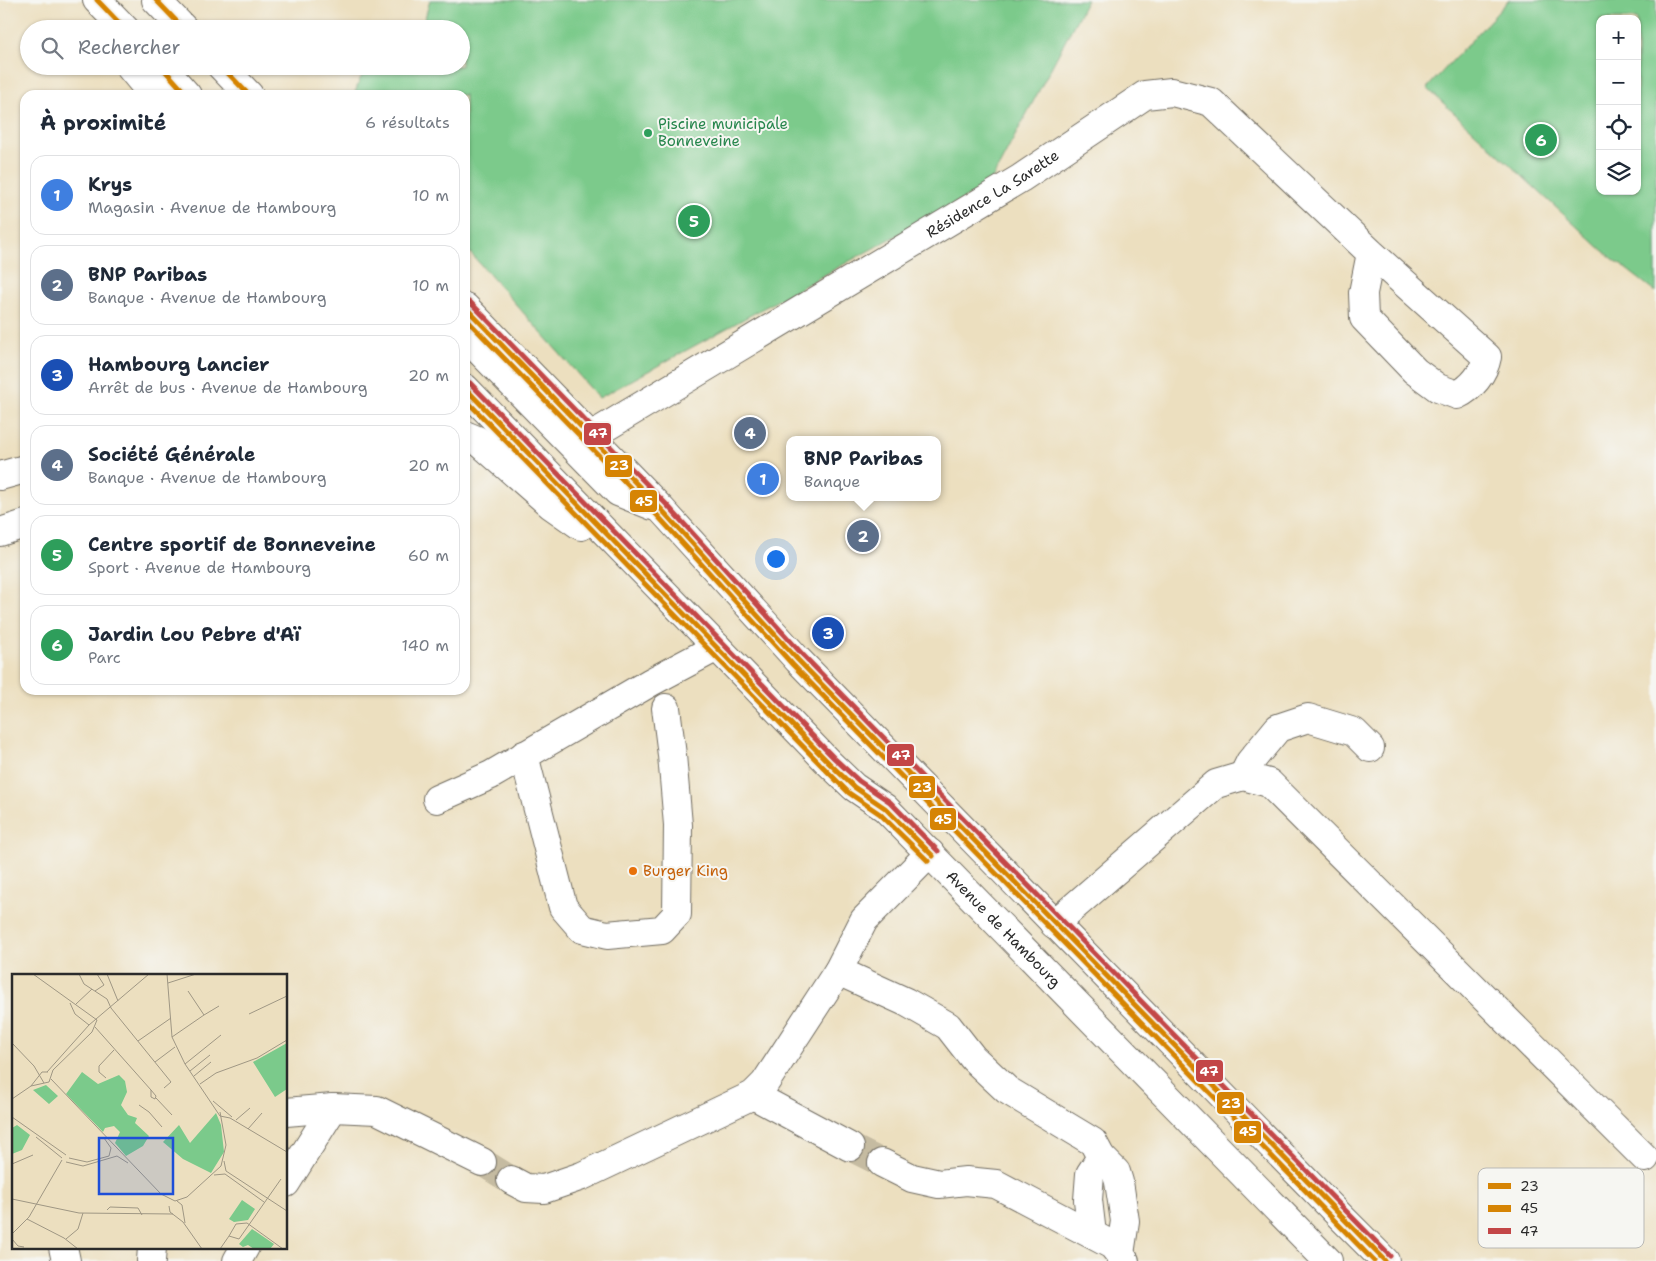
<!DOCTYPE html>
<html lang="fr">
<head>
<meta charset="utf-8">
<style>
	:root { --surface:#fff; --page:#f2f2f3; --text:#1f2937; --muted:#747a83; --line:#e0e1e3; --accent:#1a73e8 }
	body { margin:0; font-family:"Shantell Sans",sans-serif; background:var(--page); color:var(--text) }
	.controls { position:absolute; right:15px; top:15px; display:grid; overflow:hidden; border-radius:10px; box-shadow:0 1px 4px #0004 }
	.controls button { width:45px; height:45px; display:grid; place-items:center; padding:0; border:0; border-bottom:1px solid var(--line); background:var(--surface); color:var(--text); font:25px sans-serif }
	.you { position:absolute; left:775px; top:558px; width:18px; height:18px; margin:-12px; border:4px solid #fff; border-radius:50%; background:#1a73e8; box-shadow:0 0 0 8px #1a73e833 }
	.badge { display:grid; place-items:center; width:32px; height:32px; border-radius:50%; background:var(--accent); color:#fff; font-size:16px; font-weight:700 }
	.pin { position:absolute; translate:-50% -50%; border:2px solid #fff; box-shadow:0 1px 5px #0006 }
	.popup { position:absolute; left:786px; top:436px; width:155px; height:65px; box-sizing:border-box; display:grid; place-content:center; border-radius:10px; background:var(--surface); filter:drop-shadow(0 1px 4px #0005); font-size:16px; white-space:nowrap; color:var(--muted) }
	.popup b { font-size:19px; color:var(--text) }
	.popup::after { content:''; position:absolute; left:50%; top:100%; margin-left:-10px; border:10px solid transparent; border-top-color:var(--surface) }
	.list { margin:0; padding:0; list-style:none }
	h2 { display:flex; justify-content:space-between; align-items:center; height:65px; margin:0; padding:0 20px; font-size:21px }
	h2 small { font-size:16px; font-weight:400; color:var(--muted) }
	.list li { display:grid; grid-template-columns:32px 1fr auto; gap:15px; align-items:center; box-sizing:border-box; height:80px; margin:0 10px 10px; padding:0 10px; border:1px solid var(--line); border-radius:15px }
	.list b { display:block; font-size:19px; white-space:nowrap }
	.list p { margin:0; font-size:16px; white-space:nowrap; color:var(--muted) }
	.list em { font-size:16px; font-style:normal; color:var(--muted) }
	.icon { flex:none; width:28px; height:28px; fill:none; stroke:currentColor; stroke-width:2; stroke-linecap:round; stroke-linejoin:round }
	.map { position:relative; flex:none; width:1656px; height:1261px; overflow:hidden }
	.search { position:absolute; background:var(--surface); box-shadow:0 1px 4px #0004; left:20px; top:20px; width:450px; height:55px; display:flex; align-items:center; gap:12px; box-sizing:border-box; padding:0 18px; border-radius:28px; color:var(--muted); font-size:19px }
	.panel { position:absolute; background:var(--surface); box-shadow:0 1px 4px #0004; left:20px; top:90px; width:450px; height:605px; border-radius:15px }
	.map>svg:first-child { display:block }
</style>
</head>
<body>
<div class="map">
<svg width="1656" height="1261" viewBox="0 0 1656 1261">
	<rect width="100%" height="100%" fill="#f6f6f2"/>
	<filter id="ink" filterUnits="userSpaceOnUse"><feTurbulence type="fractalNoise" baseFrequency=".02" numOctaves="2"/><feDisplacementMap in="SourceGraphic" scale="10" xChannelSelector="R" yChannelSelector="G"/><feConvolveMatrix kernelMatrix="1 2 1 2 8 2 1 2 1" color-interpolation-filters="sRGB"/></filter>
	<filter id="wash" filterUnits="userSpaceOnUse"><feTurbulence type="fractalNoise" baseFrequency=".0096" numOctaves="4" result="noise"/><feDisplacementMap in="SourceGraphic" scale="20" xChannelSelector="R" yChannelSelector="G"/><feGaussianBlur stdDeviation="1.12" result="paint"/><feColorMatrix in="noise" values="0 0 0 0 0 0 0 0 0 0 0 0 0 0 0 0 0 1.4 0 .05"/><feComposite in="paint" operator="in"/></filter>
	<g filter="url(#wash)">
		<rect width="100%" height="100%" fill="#ecdfbf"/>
		<!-- green -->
		<path fill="#7bca8b" stroke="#537a5b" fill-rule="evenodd" d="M 430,0 L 1087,0 L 989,185 L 599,398 L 465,247 L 465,95 L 354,95 L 361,77 L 381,66 L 461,66 L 461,29 L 422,29 Z
			M 1509,0 L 1656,0 L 1656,292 L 1603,251 L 1427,88 ZM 1600,19 L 1637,19 L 1637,191 L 1600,191 Z"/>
	</g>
	<g filter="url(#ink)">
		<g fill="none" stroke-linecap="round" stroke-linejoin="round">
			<!-- minor-tunnel -->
			<path stroke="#c5bba1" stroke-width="28" stroke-dasharray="28 14" stroke-linecap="butt" d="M 850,1147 L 882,1163
				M 482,1162 L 511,1180"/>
			<!-- minor casing -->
			<g stroke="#6f6a5f" stroke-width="30">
				<g id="minor">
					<path d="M 97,0 L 125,29"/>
					<path d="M 156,0 L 184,29"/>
					<path d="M 129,66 L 153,95"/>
					<path d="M 161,66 L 187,95"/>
					<path d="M 221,66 L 249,95"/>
					<path d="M 465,307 L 661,509 L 798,660 L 1341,1217 L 1385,1261"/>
					<path d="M 465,336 L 618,492 L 653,506"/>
					<path id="s1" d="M 465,388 L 717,647 L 829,763 L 854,787 L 885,808 L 1328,1261"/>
					<path d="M 465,435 L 477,440 L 551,505 L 581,526"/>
					<path id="s2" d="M 591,436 L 1021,178 L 1145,95 L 1172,92 L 1211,102 L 1371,253 L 1487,357 C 1484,373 1472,388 1457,395 L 1438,388 L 1415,371 L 1364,318 L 1363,293 L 1371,253"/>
					<path d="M 0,476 L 25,469"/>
					<path d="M 0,532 L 25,524"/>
					<path d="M 524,755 L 563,907 L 582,929 L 607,935 L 662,930 L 677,914 L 678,825 L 672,755 L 666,708"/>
					<path d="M 1243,776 L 1250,762 L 1278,728 L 1308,718 L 1354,732 L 1370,748"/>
					<path d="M 437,799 L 491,775 L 651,682 L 717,647"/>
					<path d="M 1054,924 L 1216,784 L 1243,776 L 1269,783 L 1645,1158"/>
					<path d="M 838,971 L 906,1002 L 948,1026 L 973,1058 L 1007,1090 L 1093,1142 L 1101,1157 L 1116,1172 L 1119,1182 L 1125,1221 L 1120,1254"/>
					<path d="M 753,1095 L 850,1147"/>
					<path d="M 286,1112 L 333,1108 L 377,1110 L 482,1162"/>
					<path d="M 882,1163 L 912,1178 L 939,1184 L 966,1181 L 996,1184 L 1112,1245 L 1125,1261"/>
					<path d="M 511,1180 L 526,1188 L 544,1189 L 582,1176 L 753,1095 L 765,1083 L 838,971 L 864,920 L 930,853"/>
					<path d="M 286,1183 L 333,1108"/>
					<path d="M 1092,1234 L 1088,1200 L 1090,1174 L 1101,1157"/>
					<path d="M 63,1247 L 66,1261"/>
					<path d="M 151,1261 L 152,1247"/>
					<path d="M 237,1261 L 245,1247"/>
				</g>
			</g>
			<!-- minor -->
			<use href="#minor" stroke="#fff" stroke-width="28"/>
			<!-- bus-1 casing -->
			<g stroke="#f6f6f2" stroke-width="9">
				<path id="bus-1" d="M 97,0 L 125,29
					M 156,0 L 184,29
					M 161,66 L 187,95
					M 221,66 L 249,95
					M 465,307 L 661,509 L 798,660 L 1385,1261
					M 465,388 L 829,763 L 854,787 L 885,808 L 933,856"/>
			</g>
			<!-- bus-2 casing -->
			<g stroke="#f6f6f2" stroke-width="9">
				<path id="bus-2" d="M 465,318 L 656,514 L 793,665 L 1374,1261
					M 465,399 L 824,768 L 849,793 L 880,814 L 928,861"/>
			</g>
			<!-- bus-3 casing -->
			<g stroke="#f6f6f2" stroke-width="9">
				<path id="bus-3" d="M 470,302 L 666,504 L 803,655 L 1390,1256
					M 470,383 L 834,758 L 859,781 L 890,802 L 938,851"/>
			</g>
			<!-- bus-1 -->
			<use href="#bus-1" stroke="#d68404" stroke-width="5"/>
			<!-- bus-2 -->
			<use href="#bus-2" stroke="#d68404" stroke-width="5"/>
			<!-- bus-3 -->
			<use href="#bus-3" stroke="#c34647" stroke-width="5"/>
		</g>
	</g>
	<!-- markers -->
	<circle fill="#2e9e5b" stroke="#f6f6f2" stroke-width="2" cx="648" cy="133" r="5"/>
	<circle fill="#e8710a" stroke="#f6f6f2" stroke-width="2" cx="633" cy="871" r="5"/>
	<g text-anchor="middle" stroke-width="4" stroke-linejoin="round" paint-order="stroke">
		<!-- leisure labels -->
		<g font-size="15" fill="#27864d" stroke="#f6f6f2" text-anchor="start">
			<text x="658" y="129">Piscine municipale<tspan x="658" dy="17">Bonneveine</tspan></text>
		</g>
		<!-- street labels -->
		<g font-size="15" fill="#2b2b2b" stroke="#f6f6f2">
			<text dy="5" stroke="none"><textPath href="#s2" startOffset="469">Résidence La Sarette</textPath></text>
			<text dy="5" stroke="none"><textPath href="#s1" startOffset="764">Avenue de Hambourg</textPath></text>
		</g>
		<!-- food labels -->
		<g font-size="15" fill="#c56008" stroke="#f6f6f2" text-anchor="start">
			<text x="643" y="876">Burger King</text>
		</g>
	</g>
	<!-- overview -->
	<g transform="translate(12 974)">
		<rect width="275" height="275" fill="#ecdfbf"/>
		<path d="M 275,69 L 275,115 L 263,123 L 241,88 ZM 70,98 L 86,110 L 107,101 L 113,107 L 115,118 L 109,131 L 116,141 L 125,144 L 123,149 L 137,162 L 131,172 L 114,182 L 103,169 L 108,158 L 102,152 L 93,154 L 91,158 L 54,120 ZM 34,111 L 46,122 L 37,130 L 21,116 ZM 204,139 L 209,151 L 212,178 L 199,199 L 171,185 L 151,168 L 167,151 L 178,169 ZM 5,151 L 18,161 L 10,176 L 0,180 L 0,154 ZM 230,226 L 243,235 L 236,246 L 222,248 L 217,245 ZM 240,255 L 262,270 L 258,275 L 242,275 L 236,271 L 231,273 L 227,270 Z" fill="#7bca8b"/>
		<path fill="none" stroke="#9f9784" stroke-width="1" d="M 21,0 L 85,46M 67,0 L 72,10 L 95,25 L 99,34 L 159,108 L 152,114M 95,0 L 106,27M 155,0 L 160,63 L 173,90 L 208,142 L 218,144 L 275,178M 156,9 L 184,0M 83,17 L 92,11 L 85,0M 58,29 L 63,40 L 77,51M 64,30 L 80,15M 237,40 L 275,22M 192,41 L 207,32M 83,53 L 139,116 L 139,123 L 143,125 L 144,122 L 139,116M 160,63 L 192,41 L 176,17M 126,67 L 159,44M 0,69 L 22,92 L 32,109M 143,88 L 163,73M 173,90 L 209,61M 178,97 L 198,81M 35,98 L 77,51 L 137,0M 182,102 L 199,88M 94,104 L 87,98 L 87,92 L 102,76M 39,105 L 149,220 L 163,227 L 175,223 L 209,192 L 214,171 L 208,138M 188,110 L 204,99 L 245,84 L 275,66M 19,112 L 37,108 L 41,96 L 80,58 L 85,46M 144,124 L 160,141M 0,125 L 19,112 L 30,98 L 36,98M 201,127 L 220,143M 127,131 L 137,138 L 150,153M 0,143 L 54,181M 224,146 L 238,134M 236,155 L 250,139M 24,163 L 50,184M 57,184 L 75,188 L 97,182 L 99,174 L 92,164M 212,187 L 214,197 L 275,237M 54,188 L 71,192 L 105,182 L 116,189M 0,190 L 21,181M 202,201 L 213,200 L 252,228M 0,225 L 67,239 L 161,240M 165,227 L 170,231 L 173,249M 157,232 L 158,238 L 171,248 L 190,275M 95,236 L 98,233 L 126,234 L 130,241M 15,245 L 52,264 L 66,275M 0,260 L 17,243 L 50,186M 217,262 L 224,250 L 235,249 L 271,275M 0,265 L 6,272 L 12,273M 54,265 L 66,255 L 71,239M 208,275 L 217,262 L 227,265 L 269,205"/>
		<path fill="#1d4ed8" fill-opacity="0.15" stroke="#1d4ed8" stroke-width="2.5" d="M 87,164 L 161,164 L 161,220 L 87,220 Z"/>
		<rect width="275" height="275" fill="none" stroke="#2b2b2b" stroke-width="2.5"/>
	</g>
	<!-- legend -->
	<rect x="1478" y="1168" width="166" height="80" rx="8" fill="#f6f6f2" stroke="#b9b9b6" stroke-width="1"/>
	<rect x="1488" y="1183" width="23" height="6" fill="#d68404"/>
	<rect x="1488" y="1205" width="23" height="7" fill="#d68404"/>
	<rect x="1488" y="1228" width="23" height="6" fill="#c34647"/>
	<g font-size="14" fill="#2b2b2b">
		<text x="1520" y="1191">23</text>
		<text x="1520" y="1213">45</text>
		<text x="1520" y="1236">47</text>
	</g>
	<g stroke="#f6f6f2" stroke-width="2">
		<rect x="583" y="422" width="29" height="24" rx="5" fill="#c34647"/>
		<rect x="604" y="454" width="29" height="24" rx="5" fill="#d68404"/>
		<rect x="629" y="489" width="29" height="24" rx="5" fill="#d68404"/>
		<rect x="886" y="743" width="29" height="24" rx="5" fill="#c34647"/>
		<rect x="908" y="775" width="28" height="24" rx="5" fill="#d68404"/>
		<rect x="929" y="807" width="28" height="24" rx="5" fill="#d68404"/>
		<rect x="1195" y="1059" width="29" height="24" rx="5" fill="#c34647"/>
		<rect x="1216" y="1091" width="29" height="24" rx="5" fill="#d68404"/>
		<rect x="1233" y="1120" width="29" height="24" rx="5" fill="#d68404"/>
	</g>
	<g font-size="14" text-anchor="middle" font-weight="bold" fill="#fff">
		<text x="598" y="438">47</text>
		<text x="619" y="470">23</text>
		<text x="644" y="506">45</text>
		<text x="901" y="760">47</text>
		<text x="922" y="792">23</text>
		<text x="943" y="824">45</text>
		<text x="1209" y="1076">47</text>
		<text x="1231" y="1108">23</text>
		<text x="1248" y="1136">45</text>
	</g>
</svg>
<div class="controls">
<button>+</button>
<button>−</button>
<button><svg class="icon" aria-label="locate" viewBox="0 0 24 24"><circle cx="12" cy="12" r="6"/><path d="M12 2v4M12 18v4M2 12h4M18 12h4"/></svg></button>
<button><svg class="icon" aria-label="layers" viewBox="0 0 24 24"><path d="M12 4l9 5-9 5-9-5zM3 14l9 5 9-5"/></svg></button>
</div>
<div class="you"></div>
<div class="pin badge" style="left:763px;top:479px;background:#3f7fe0">1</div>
<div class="pin badge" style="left:863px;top:536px;background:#5c6f8a">2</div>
<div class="popup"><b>BNP Paribas</b>Banque</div>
<div class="pin badge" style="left:828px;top:633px;background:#1a4fb4">3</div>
<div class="pin badge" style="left:750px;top:433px;background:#5c6f8a">4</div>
<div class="pin badge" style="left:694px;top:221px;background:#2e9e5b">5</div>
<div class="pin badge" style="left:1541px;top:140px;background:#2e9e5b">6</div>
<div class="search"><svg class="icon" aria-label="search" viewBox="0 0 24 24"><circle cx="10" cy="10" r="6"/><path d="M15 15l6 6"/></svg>Rechercher</div>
<section class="panel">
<h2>À proximité<small>6 résultats</small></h2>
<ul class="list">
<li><span class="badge" style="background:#3f7fe0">1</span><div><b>Krys</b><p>Magasin · Avenue de Hambourg</p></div><em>10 m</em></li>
<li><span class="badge" style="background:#5c6f8a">2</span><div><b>BNP Paribas</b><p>Banque · Avenue de Hambourg</p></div><em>10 m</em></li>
<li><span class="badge" style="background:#1a4fb4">3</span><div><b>Hambourg Lancier</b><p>Arrêt de bus · Avenue de Hambourg</p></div><em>20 m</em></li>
<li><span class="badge" style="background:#5c6f8a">4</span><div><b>Société Générale</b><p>Banque · Avenue de Hambourg</p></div><em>20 m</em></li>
<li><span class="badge" style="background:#2e9e5b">5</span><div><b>Centre sportif de Bonneveine</b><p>Sport · Avenue de Hambourg</p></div><em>60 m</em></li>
<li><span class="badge" style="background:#2e9e5b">6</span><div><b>Jardin Lou Pebre d'Aï</b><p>Parc</p></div><em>140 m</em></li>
</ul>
</section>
</div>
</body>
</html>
